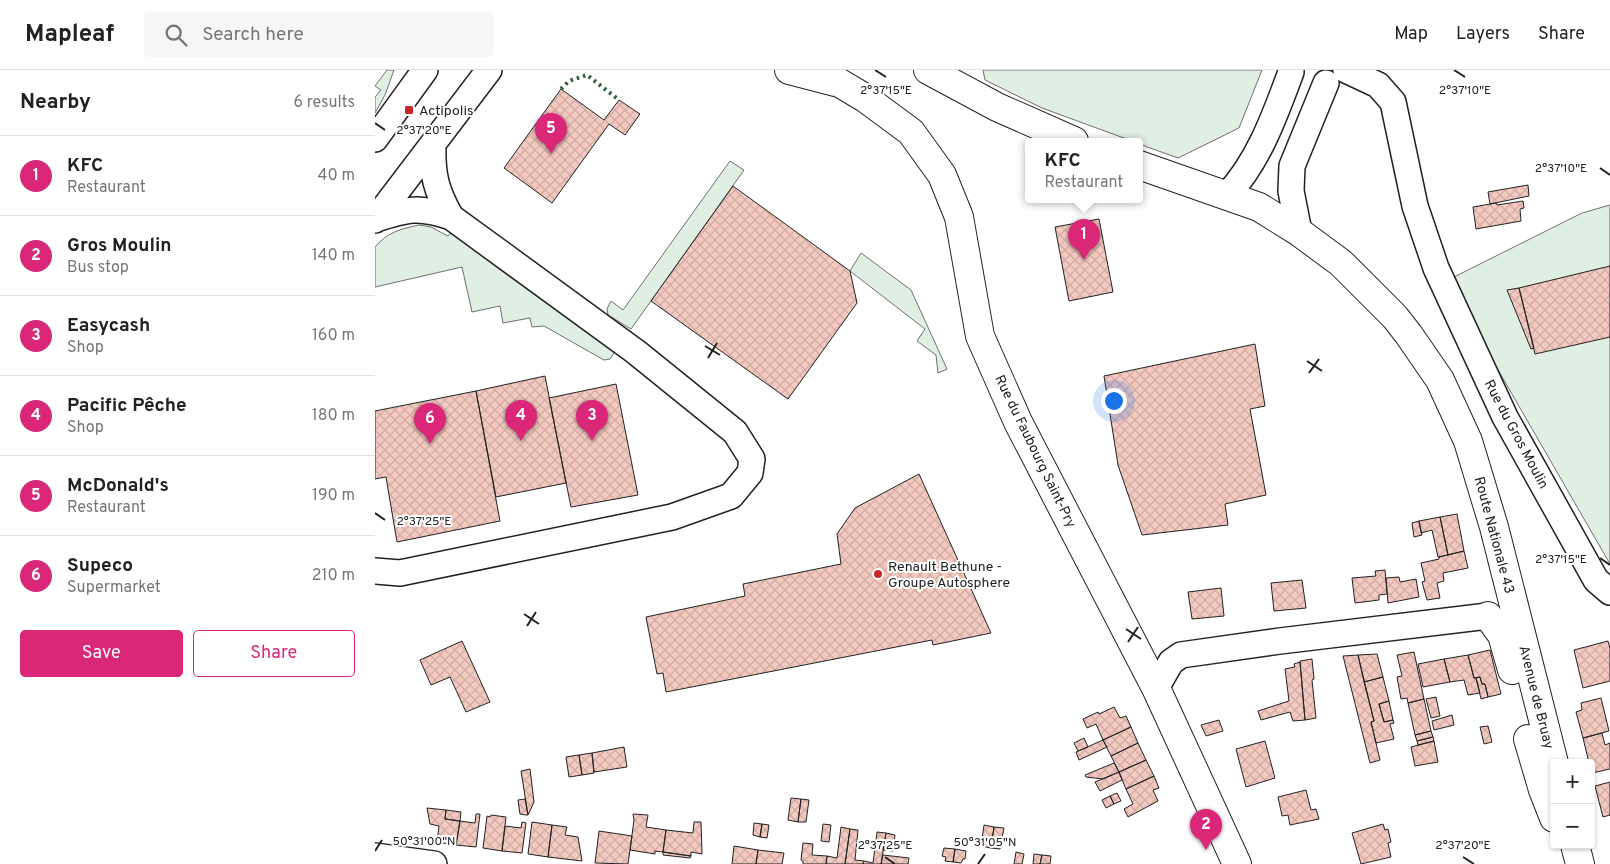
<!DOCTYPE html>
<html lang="en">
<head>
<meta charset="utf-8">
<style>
	:root { --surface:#fff; --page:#f6f6f6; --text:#222; --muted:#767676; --line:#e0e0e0; --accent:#db2777 }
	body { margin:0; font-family:Overpass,sans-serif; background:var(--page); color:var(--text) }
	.controls { position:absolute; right:15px; bottom:15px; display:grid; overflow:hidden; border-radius:5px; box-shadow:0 1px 4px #0004 }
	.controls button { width:45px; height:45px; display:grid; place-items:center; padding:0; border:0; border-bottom:1px solid var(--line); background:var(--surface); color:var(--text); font:25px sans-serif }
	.you { position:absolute; left:738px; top:330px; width:18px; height:18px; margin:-12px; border:4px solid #fff; border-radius:50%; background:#1a73e8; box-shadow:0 0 0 8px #1a73e833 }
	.badge { display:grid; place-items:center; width:32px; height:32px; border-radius:50%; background:var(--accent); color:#fff; font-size:16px; font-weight:700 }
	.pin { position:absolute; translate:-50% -41px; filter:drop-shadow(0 1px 2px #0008) }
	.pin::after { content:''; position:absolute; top:26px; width:18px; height:15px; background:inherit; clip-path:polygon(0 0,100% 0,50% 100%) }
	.popup { position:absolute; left:650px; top:68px; width:118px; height:65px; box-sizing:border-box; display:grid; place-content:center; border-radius:5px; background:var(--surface); filter:drop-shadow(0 1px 4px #0005); font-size:16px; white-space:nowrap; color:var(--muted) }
	.popup b { font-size:19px; color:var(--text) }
	.popup::after { content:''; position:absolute; left:50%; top:100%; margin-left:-10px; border:10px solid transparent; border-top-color:var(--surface) }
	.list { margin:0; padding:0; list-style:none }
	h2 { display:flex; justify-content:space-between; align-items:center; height:65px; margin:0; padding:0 20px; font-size:21px }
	h2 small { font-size:16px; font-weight:400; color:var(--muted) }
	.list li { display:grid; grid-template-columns:32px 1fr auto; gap:15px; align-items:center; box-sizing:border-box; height:80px; padding:0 20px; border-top:1px solid var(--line) }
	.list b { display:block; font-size:19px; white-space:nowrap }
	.list p { margin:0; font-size:16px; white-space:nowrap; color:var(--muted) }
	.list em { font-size:16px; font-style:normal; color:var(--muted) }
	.actions { display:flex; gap:10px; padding:15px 20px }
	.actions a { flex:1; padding:11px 0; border:1px solid var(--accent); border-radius:5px; text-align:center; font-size:18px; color:var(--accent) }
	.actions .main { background:var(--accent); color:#fff }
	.icon { flex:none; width:28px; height:28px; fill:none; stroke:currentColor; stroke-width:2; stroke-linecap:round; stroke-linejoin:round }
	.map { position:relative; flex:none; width:1235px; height:794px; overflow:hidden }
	header { display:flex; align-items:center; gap:30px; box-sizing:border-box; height:70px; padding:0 25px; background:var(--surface); border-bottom:1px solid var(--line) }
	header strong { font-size:24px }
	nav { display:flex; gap:28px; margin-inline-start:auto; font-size:18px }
	.search { width:350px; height:45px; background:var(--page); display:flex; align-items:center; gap:12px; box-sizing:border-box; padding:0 18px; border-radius:5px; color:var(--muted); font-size:19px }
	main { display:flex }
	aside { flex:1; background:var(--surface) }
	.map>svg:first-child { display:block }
</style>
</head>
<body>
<header>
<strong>Mapleaf</strong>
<div class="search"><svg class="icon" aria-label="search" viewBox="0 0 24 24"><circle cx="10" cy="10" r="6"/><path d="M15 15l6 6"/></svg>Search here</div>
<nav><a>Map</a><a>Layers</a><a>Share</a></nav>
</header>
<main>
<aside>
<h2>Nearby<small>6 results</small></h2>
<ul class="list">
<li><span class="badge">1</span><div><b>KFC</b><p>Restaurant</p></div><em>40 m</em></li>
<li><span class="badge">2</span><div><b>Gros Moulin</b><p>Bus stop</p></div><em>140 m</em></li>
<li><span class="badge">3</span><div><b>Easycash</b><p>Shop</p></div><em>160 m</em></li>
<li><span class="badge">4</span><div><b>Pacific Pêche</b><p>Shop</p></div><em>180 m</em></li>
<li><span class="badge">5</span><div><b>McDonald's</b><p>Restaurant</p></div><em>190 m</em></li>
<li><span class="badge">6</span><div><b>Supeco</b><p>Supermarket</p></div><em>210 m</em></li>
</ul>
<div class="actions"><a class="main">Save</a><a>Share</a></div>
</aside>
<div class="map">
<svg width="1235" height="794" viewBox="0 0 1235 794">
	<defs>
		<pattern id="building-cross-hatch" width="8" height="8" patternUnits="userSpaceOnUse" patternTransform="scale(1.25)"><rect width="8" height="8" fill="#f3c9c0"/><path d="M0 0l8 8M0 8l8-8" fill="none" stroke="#d0aca5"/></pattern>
	</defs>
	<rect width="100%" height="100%" fill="#fff"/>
	<!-- green -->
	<path fill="#e0efe3" stroke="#6f6f6f" d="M 12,0 L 19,0 L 10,25 L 0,43 L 0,27 L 6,20 L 0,16 Z
		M 608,0 L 887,0 L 864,58 L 803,88 L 764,74 L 764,71 L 757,71 L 667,38 L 610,10 Z
		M 355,91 L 369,100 L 256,259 L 233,245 L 232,239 L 236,231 L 248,240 Z
		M 1235,135 L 1235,494 L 1081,227 L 1079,207 L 1207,143 Z
		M 44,155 L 56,157 L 73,166 L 77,161 L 237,278 L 239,283 L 235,289 L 229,290 L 169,256 L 157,257 L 155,248 L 128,253 L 125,236 L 97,242 L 87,197 L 0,217 L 0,177 C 13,162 25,159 44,155 Z
		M 486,183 L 536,220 L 572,299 L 563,303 L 561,285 L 542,271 L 550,259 L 475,201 Z"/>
	<!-- building -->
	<path fill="url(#building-cross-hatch)" stroke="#222" d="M 186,19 L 229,50 L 244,30 L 265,44 L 250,65 L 234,54 L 177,133 L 129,98 Z
		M 1153,115 L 1154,126 L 1115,134 L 1113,122 Z
		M 358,116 L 475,201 L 482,233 L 413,329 L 276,231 Z
		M 1148,131 L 1149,138 L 1145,139 L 1146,151 L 1101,159 L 1098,137 L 1121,133 L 1122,135 Z
		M 724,149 L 738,222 L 694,231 L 680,157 Z
		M 1235,196 L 1235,267 L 1160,284 L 1144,218 Z
		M 1144,218 L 1159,278 L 1156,279 L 1132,220 Z
		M 880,274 L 890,336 L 875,339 L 891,425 L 850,434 L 853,455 L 767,465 L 743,395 L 729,306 Z
		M 170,306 L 191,413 L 121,427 L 101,321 Z
		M 241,314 L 263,425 L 196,437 L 174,328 Z
		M 101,321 L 125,451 L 22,472 L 11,407 L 0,409 L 0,341 Z
		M 544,404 L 616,563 L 558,575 L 557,570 L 291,622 L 288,603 L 282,604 L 271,547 L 370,526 L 368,514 L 466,494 L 462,464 L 480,438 Z
		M 1082,444 L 1089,481 L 1073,485 L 1065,447 Z
		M 1065,447 L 1073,485 L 1063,487 L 1057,460 L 1046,463 L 1044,451 Z
		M 1044,451 L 1047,465 L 1039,467 L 1037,453 Z
		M 1089,481 L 1093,498 L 1068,503 L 1069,511 L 1062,513 L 1065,528 L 1052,530 L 1047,512 L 1050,511 L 1046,493 L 1064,489 L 1064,487 Z
		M 1010,500 L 1012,524 L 1004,525 L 1004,530 L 980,533 L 977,508 L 1001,506 L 1000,501 Z
		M 1024,507 L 1025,512 L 1041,509 L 1044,527 L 1013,533 L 1011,508 Z
		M 927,510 L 931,538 L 899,541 L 896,513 Z
		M 846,518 L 849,546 L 817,549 L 813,522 Z
		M 87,571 L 115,632 L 91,642 L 75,607 L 56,615 L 45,590 Z
		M 1233,571 L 1235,578 L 1235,611 L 1208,618 L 1199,580 Z
		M 1115,580 L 1126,624 L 1113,627 L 1110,614 L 1107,614 L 1105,607 L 1099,608 L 1093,585 Z
		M 1039,582 L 1049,629 L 1033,633 L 1032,628 L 1026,629 L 1022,607 L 1027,606 L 1022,585 Z
		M 1002,584 L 1008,607 L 989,612 L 983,585 Z
		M 983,585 L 999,651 L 996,652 L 1005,690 L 995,693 L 968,586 Z
		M 1093,585 L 1099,608 L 1101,608 L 1105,623 L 1093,625 L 1089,610 L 1075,612 L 1069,589 Z
		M 937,589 L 939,609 L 937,610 L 941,648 L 930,650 L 925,591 Z
		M 1069,589 L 1075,612 L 1048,617 L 1043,594 Z
		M 925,592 L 930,650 L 918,651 L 915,642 L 886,650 L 883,641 L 914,631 L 910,599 L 920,597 L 919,594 Z
		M 1008,607 L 1014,631 L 1004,634 L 1009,652 L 1018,650 L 1019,653 L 1015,654 L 1019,669 L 1001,673 L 996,652 L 999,651 L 989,612 Z
		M 1105,607 L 1107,614 L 1110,614 L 1113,627 L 1106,629 L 1101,608 Z
		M 1061,627 L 1065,646 L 1056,648 L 1051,629 Z
		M 1226,628 L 1234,661 L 1208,668 L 1201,642 L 1207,640 L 1206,633 Z
		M 1049,629 L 1056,661 L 1040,665 L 1033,633 Z
		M 1014,631 L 1018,650 L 1009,652 L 1004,634 Z
		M 739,637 L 745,648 L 751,646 L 756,657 L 728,670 L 721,654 L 712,658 L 708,649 L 723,642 L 724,644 Z
		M 1077,645 L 1079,655 L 1059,660 L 1057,651 Z
		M 844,650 L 848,661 L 831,666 L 826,655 Z
		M 1113,656 L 1117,672 L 1109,674 L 1105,657 Z
		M 756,657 L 763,673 L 736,686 L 728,670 Z
		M 1056,661 L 1058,667 L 1042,671 L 1040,665 Z
		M 1227,663 L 1230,675 L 1235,673 L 1235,699 L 1217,703 L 1216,693 L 1214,693 L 1208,668 Z
		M 1058,667 L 1059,671 L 1043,675 L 1042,671 Z
		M 709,668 L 713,677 L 703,681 L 699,673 Z
		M 728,670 L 732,677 L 704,690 L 701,682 Z
		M 890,671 L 900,708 L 871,717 L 861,679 Z
		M 1059,671 L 1063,692 L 1040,696 L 1036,677 Z
		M 763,673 L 771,690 L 744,702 L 736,686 Z
		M 249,677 L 252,697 L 219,702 L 217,683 Z
		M 217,683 L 219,703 L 207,705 L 204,685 Z
		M 204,685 L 207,705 L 194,707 L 191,687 Z
		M 771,690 L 779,706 L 751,719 L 744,702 Z
		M 739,693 L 744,702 L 728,709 L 711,707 L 710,705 Z
		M 155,699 L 159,732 L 153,745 L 146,701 Z
		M 744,702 L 747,710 L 725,721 L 720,712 Z
		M 779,706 L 784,718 L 778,720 L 783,731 L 753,747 L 749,739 L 758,734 L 751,719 Z
		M 1235,712 L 1235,745 L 1228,747 L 1220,716 Z
		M 931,720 L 936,740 L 941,739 L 944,749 L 915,755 L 913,745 L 907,746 L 903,727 Z
		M 742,723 L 746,731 L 739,734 L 735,726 Z
		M 735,726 L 739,734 L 731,738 L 727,730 Z
		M 416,728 L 426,729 L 423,752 L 413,750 Z
		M 150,729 L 153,745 L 151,745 L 145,744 L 143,730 Z
		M 426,729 L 434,730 L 431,752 L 423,752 Z
		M 52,738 L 71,740 L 70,749 L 85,751 L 81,775 L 62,772 L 64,756 L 55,754 Z
		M 71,740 L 86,742 L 85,751 L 70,749 Z
		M 101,744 L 105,744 L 101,777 L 81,775 L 85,751 L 100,753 Z
		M 258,744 L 273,745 L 271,757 L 291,760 L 288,782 L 280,781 L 280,784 L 255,780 L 259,750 Z
		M 116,745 L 131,747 L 127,781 L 108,778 L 112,746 L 115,747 Z
		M 147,752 L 151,753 L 147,783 L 127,781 L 130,756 L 146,758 Z
		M 157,752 L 177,755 L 173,787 L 153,784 Z
		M 319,752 L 326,752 L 327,784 L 316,782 L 316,786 L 288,782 L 291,760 L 318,763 Z
		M 379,753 L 387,754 L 385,767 L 378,765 Z
		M 387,754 L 394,755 L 392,768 L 385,767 Z
		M 448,754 L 456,755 L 454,772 L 446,771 Z
		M 1008,754 L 1010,760 L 1013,759 L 1016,772 L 1013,773 L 1016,787 L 986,794 L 977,763 Z
		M 177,755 L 192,757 L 190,765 L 203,767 L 207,791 L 173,787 Z
		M 609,755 L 619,757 L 616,778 L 606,776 Z
		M 466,757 L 475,759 L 470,794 L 451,794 L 452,786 L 462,788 Z
		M 619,757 L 629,758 L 625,779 L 616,778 Z
		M 475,759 L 483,760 L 480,790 L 489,791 L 488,794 L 470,794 Z
		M 224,761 L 257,766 L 253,794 L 220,793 Z
		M 502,762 L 511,763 L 506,794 L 488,794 L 489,791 L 498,793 Z
		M 511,763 L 520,765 L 518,781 L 508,780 Z
		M 428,773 L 438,774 L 437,785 L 452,786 L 451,794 L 428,794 L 428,791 L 426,790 Z
		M 359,776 L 383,780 L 381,794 L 357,794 Z
		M 569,778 L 580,779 L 578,792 L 570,791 L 571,787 L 567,786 Z
		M 580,779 L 591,781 L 590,789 L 588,789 L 586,793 L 578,792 Z
		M 383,780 L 409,783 L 407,794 L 381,794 Z
		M 288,782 L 316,786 L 315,788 L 288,785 Z
		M 641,782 L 649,784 L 647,794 L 639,794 Z
		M 659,784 L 667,785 L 665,794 L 658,794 Z
		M 508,785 L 534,788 L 533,794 L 506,794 Z
		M 667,785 L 676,786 L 675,794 L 665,794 Z"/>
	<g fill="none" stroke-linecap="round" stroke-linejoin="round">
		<!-- minor casing -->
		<g stroke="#222" stroke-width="28">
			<path id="minor" d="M 971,0 L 1003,15 L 1018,32 L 1040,136 L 1061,198 L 1130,347 L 1221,510 L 1235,522
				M 0,69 L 50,0
				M 58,75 C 57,104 61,121 76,147
				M 852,125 C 884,91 900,45 916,2
				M 0,150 L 114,0
				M 924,162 L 916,121 L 917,96 L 951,13
				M 0,501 L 25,503 L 297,447 L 356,426 L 375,403 L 377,389 L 360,362 L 261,282 L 76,147 C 43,136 33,139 1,149
				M 781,618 L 796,592 L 806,585 L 905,571 L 1113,546
				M 0,786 L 59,794"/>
		</g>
		<!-- major casing -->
		<g stroke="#222" stroke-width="30">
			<path id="major" d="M 414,0 L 460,12
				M 443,0 L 490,28 L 536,62 L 567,105 L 584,147 L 605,266 L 643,352 L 781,618 L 862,794
				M 553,0 L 622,37 L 699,71
				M 764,95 L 884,137 L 924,162 L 966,193 L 1020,247 L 1034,265 L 1065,310 L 1093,371 L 1119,457 L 1179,693
				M 1113,546 L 1127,565 L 1137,600
				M 1153,669 L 1168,720 L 1179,748
				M 1200,775 L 1205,794"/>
		</g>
		<!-- minor -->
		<use href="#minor" stroke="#fff" stroke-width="25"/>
		<!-- major -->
		<use href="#major" stroke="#fff" stroke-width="28"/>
		<!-- hedge -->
		<path stroke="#2f5e38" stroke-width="4" stroke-dasharray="2.5 4" stroke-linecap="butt" d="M 186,19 L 194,11 L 212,5 L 244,30"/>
	</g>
	<!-- ticks -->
	<path fill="none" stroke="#222" stroke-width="2" d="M 500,0 L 511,7M 1079,0 L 1090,7M 0,53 L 10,60M 1225,98 L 1235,105M 330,276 L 345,285M 333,288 L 342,273M 932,291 L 947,301M 934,303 L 944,289M 0,443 L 10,450M 1225,488 L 1235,495M 149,544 L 164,554M 152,556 L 161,542M 751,559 L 766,569M 753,572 L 763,557M 0,781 L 7,770M 510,787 L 520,794M 1088,787 L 1099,794M 603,794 L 610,784"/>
	<!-- markers -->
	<g fill="#c62828" stroke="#fff" stroke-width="2">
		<rect x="29" y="35" width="10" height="10" rx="2.5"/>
		<circle cx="503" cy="504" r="5"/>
	</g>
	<g text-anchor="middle" stroke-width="4" stroke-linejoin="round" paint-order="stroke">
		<!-- poi labels -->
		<g font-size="14" fill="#222" stroke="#fff" text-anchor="start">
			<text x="44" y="45">Actipolis</text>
			<text x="513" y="501">Renault Bethune -<tspan x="513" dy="16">Groupe Autosphere</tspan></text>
		</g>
		<!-- street labels -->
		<g font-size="14" fill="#222" stroke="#fff">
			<text transform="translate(1142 364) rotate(62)" y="5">Rue du Gros Moulin</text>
			<text transform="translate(661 381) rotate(64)" y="5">Rue du Faubourg Saint-Pry</text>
			<text transform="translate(1120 465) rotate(75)" y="5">Route Nationale 43</text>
			<text transform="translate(1162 627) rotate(76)" y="5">Avenue de Bruay</text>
		</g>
	</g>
	<g font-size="12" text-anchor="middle" fill="#222" stroke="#fff" stroke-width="4" stroke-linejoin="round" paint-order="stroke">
		<text x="511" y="24">2°37'15"E</text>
		<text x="1090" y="24">2°37'10"E</text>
		<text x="49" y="64">2°37'20"E</text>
		<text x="1186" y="102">2°37'10"E</text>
		<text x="49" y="455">2°37'25"E</text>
		<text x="1186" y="493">2°37'15"E</text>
		<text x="49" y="775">50°31'00"N</text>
		<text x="610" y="776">50°31'05"N</text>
		<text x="510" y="779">2°37'25"E</text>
		<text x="1088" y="779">2°37'20"E</text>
	</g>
</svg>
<div class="controls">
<button>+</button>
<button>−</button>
</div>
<div class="you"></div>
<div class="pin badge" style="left:709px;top:190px">1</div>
<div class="popup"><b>KFC</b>Restaurant</div>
<div class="pin badge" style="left:831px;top:780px">2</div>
<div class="pin badge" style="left:217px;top:371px">3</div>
<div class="pin badge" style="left:146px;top:371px">4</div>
<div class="pin badge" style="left:176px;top:84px">5</div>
<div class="pin badge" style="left:55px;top:374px">6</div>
</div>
</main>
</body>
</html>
